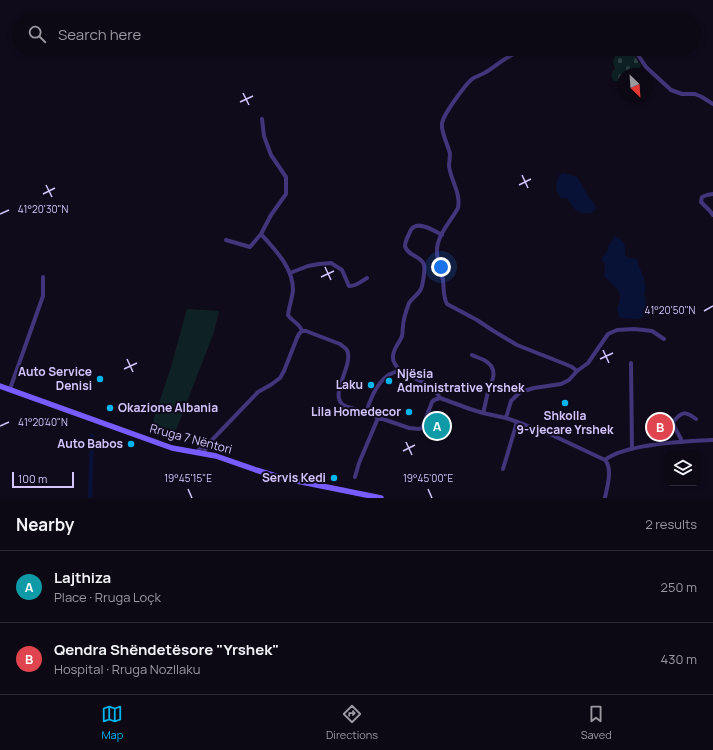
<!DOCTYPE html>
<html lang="en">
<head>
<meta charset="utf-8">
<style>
	:root { --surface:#0c0814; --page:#15111d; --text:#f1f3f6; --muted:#9a9aa0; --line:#2c2934; --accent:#00b5f0 }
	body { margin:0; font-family:Manrope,sans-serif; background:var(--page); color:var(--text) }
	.controls { position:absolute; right:12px; bottom:12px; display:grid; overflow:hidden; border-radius:6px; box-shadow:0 2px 6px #0003 }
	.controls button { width:36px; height:36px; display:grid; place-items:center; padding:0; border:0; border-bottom:1px solid var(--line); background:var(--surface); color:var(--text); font:20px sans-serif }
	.compass { position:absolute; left:617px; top:68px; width:36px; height:36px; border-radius:50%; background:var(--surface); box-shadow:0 2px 6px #0003; rotate:155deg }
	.scale { position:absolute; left:12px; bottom:10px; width:62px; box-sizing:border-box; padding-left:4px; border:2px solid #d4c5ff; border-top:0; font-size:11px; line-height:14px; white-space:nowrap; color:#d4c5ff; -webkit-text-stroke:3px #100b1b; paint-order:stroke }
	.you { position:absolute; left:441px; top:267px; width:14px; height:14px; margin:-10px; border:3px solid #fff; border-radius:50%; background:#1a73e8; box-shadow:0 0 0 6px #1a73e833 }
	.badge { display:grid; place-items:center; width:26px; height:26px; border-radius:50%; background:var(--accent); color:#fff; font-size:13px; font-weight:700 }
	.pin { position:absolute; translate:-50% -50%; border:2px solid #fff; box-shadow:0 1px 4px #0006 }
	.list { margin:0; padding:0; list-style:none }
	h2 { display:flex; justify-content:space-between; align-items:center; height:52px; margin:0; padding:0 16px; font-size:17px }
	h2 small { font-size:13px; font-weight:400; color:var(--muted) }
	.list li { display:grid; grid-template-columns:26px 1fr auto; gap:12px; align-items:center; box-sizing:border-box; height:72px; padding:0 16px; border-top:1px solid var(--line) }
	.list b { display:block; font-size:15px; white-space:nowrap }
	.list p { margin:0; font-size:13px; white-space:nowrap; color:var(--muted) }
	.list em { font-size:13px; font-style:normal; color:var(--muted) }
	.icon { flex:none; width:22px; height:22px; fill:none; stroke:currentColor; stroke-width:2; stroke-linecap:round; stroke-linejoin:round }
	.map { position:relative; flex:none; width:713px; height:498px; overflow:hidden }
	.search { position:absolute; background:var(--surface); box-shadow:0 2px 6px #0003; left:12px; right:12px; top:12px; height:44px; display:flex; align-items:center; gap:10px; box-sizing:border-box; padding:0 14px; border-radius:22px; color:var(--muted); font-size:15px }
	.sheet { height:196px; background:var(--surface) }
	nav { display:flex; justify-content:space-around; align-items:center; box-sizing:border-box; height:56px; border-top:1px solid var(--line); background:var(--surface); font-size:11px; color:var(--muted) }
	nav a { display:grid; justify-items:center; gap:2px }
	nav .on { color:var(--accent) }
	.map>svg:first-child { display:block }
</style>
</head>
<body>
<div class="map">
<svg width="713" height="498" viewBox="0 0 713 498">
	<defs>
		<pattern id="cemetery-stones" width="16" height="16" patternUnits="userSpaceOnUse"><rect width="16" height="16" fill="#0e2225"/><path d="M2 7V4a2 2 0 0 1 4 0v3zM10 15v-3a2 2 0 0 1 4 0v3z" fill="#304146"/></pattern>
	</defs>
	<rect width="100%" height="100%" fill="#100b1b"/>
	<!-- cemetery -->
	<path fill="url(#cemetery-stones)" d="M 624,49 L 633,49 C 634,55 637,61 641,65 C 635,74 633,74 623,74 L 623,80 L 620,81 L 614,81 C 610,77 611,73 615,69 L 613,61 L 615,56 Z"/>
	<!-- garden -->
	<path fill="#0e2225" d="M 187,309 L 219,311 L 214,332 L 173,438 L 151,431 L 154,418 L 171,367 Z"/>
	<!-- water -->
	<path fill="#081237" d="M 563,173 L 577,177 L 588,196 L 595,205 L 596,210 C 590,215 581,214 575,209 C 572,206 569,201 567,198 L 561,198 C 554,188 556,186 559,175 Z
		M 613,236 C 624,238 626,245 625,255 L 628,258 L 637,259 C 639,271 649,283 644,293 L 645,298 L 645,301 L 647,306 L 645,310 L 644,316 L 639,319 L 620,318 L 617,309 C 625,290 616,289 604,276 L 605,264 L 602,261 L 602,258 L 608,250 L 608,246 L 612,242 Z"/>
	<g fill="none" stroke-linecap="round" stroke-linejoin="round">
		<!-- canal -->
		<path stroke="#081237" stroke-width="4.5" d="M 90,498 L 92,436"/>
		<!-- minor -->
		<path stroke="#42357b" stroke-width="4" d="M 547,49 C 537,53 525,49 514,54 C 504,58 495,67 486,72 C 482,75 476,76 472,79 C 465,85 442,116 442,124 C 441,132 448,145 450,154 C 450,158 449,162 449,166 C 451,181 461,193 458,208 C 451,221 436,236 437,252 C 437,261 441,271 443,280 C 444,288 443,297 447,304 L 477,320 L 492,330 L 517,345 L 565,364 L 572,367 L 577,371
			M 570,49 L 581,51 L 589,49
			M 636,49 L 638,55 L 646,67 L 671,90 L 682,94 L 695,94 L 702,97 L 713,104
			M 713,194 L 707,195 L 702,197 L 701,202 L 710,211 L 713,215
			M 261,234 C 275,250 293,267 293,290 C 292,299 289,307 288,315 C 292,322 299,322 302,331
			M 226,240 L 250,247 L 261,234 L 271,215 L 286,194 L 286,177 L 271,155 L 264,136 L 262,119
			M 290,273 L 308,266 L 319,264 L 331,263 L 342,270 L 349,286 C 355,287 362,281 367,278
			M 302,331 L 306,331 L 340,344 C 342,346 345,347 347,350 C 354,364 330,393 342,404 C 343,405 347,407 348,407 L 409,428 L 419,429 L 422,428 L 423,426 L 432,402 L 434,400 L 440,398
			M 472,355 C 476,357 480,358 484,360 C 499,368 493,380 488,392 C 486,399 485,407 483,413
			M 631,363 L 632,449
			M 400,371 C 397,367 393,363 393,358 C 392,349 400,343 402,336 C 403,333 402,330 403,327 C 403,319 406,311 409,303 C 412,298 418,295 421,289 C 423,284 425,270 424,265 C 422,256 407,256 405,246 C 405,242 407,238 409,234 C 410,232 411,228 414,227 C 421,222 435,231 442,235
			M 10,389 L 43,296 L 43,277
			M 366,413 C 371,396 380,373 400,371 C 412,377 434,385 440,398 L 470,409 L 483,413 L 506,418 L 523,424 L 554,436 L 605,460 C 613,469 607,487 605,498
			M 506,418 L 511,401 L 519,393 L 524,391 L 534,388 L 561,384 L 569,380 L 577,371 L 588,363 L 608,334 L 617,330 L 634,329 L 644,330 L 652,331 L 664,339
			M 682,442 C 680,434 674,430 673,422 C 682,411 685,411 696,419
			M 196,452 L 210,441
			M 203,453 L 212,440 L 258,392 L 272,384 L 280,378 L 284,371 L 297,338 L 299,334 L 302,331
			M 605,460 C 624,444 687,441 713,440
			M 503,469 L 517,422
			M 355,477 L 359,463 L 378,418"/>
		<!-- secondary -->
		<path stroke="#785cff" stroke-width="5.5" d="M 0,386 L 172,448 L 216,456 L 256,470 L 282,478 L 381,498"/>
	</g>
	<!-- ticks -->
	<path fill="none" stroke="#d4c5ff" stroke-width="1.5" d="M 243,93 L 249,105M 240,102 L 253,96M 522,175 L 528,188M 46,185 L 52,197M 519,185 L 531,179M 43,194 L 55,188M 0,214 L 9,210M 325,267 L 331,280M 321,277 L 334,271M 704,311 L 713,306M 603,350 L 609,363M 127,359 L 133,372M 600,359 L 613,353M 124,369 L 137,363M 0,426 L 9,422M 406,442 L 412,455M 403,451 L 415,445M 188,489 L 192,498M 428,489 L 432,498"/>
	<!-- markers -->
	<g fill="#00b5f0" stroke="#100b1b" stroke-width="1.5">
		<circle cx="100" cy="379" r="4"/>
		<circle cx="389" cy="381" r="4"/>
		<circle cx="371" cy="385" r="4"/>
		<circle cx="565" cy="403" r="4"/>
		<circle cx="110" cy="408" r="4"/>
		<circle cx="409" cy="412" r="4"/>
		<circle cx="131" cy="444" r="4"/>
		<circle cx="334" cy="478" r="4"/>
	</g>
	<g text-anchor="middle" stroke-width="4" stroke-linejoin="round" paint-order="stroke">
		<!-- poi labels -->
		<g font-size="12" font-weight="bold" fill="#d4c5ff" stroke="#100b1b" text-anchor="end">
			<text x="92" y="376">Auto Service<tspan x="92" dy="14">Denisi</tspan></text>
			<text x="397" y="378" text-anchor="start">Njësia<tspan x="397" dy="14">Administrative Yrshek</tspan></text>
			<text x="363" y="389">Laku</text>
			<text x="118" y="412" text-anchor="start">Okazione Albania</text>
			<text x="401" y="416">Lila Homedecor</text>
			<text x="565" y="420" text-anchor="middle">Shkolla<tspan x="565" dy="14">9-vjecare Yrshek</tspan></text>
			<text x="123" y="448">Auto Babos</text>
			<text x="326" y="482">Servis Kedi</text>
		</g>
		<!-- street labels -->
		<g font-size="12" fill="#d4c5ff" stroke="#100b1b">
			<text transform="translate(191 439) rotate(15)" y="4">Rruga 7 Nëntori</text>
		</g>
	</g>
	<g font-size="10" text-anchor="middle" fill="#d4c5ff" stroke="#100b1b" stroke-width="4" stroke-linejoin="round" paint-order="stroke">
		<text x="43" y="213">41°20'30"N</text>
		<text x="670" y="314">41°20'50"N</text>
		<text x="43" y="426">41°20'40"N</text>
		<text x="188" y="482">19°45'15"E</text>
		<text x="428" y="482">19°45'00"E</text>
	</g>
</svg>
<div class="controls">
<button><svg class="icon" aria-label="layers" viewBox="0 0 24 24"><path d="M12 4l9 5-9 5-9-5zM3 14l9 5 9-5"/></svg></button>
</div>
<svg class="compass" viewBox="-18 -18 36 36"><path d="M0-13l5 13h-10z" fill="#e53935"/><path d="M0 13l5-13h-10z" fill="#9a9aa0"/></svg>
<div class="scale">100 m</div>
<div class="you"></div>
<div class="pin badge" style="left:437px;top:426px;background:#0f9aa8">A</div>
<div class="pin badge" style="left:660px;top:427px;background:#e0444e">B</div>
<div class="search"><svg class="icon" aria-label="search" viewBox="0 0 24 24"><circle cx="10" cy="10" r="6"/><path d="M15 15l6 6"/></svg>Search here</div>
</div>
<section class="sheet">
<h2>Nearby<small>2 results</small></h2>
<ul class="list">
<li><span class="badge" style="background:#0f9aa8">A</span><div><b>Lajthiza</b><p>Place · Rruga Loçk</p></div><em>250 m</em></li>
<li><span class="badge" style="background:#e0444e">B</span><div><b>Qendra Shëndetësore &quot;Yrshek&quot;</b><p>Hospital · Rruga Nozllaku</p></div><em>430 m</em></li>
</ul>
</section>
<nav>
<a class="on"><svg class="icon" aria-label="map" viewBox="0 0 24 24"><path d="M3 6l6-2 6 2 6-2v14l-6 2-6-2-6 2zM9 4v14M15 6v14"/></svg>Map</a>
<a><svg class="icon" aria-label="directions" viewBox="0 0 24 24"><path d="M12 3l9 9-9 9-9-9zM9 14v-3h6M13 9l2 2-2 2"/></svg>Directions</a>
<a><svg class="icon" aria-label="saved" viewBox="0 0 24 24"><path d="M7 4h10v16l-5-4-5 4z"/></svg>Saved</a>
</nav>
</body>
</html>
